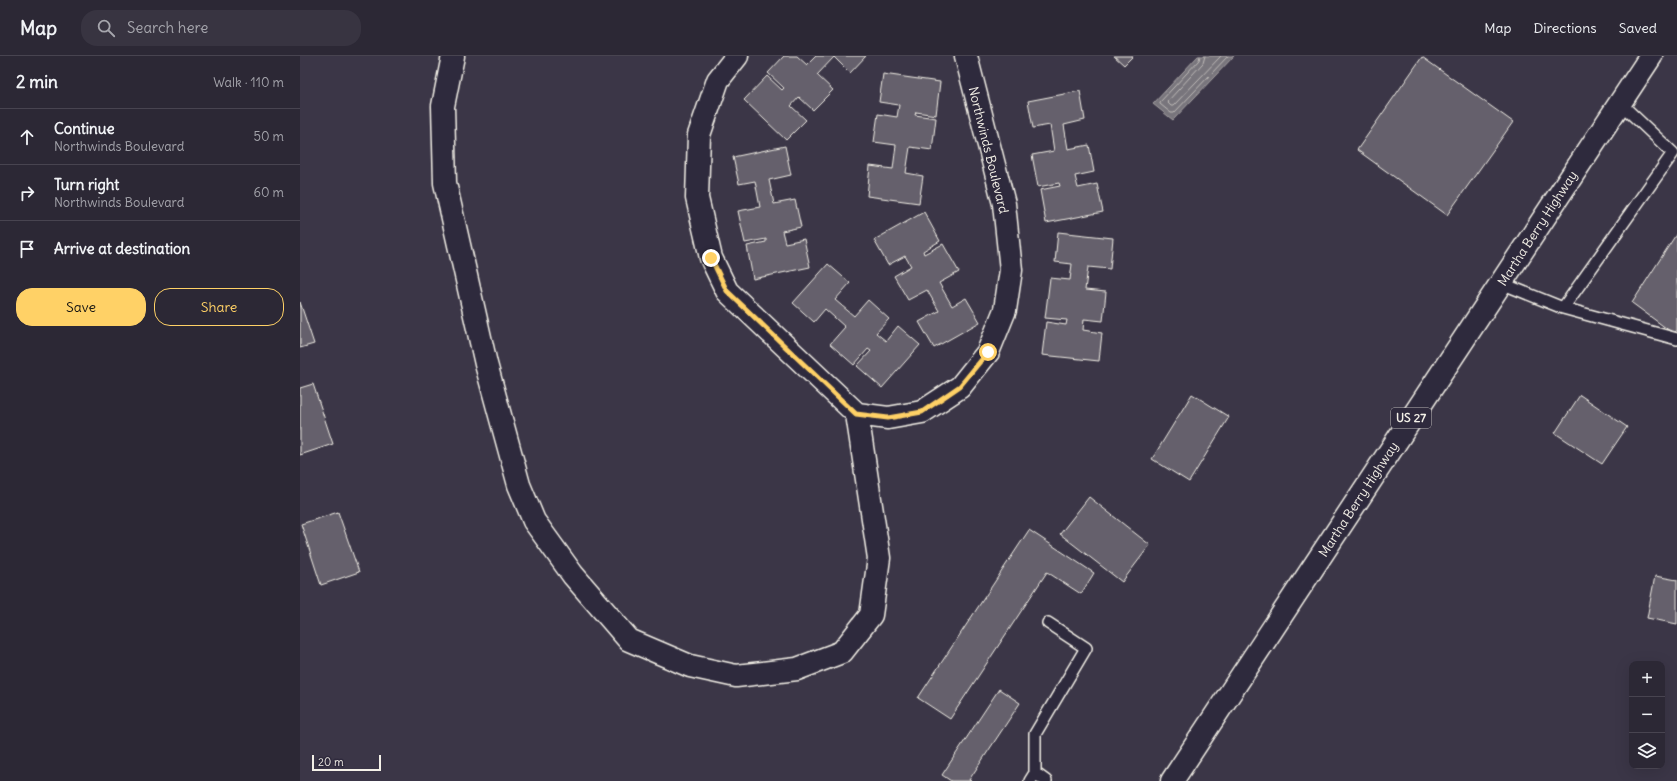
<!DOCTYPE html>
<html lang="en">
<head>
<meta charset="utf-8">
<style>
	:root { --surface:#2c2835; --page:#383441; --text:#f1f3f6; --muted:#a6a6ad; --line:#484450; --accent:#ffd166 }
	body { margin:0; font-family:Delius,sans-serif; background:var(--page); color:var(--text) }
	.controls { position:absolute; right:12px; bottom:12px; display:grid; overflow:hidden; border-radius:8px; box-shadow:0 4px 16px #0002 }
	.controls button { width:36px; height:36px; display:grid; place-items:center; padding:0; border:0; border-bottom:1px solid var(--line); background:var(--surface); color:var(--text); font:20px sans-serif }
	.scale { position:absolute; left:12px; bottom:10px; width:69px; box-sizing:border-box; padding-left:4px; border:2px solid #f4f1e8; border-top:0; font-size:11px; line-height:14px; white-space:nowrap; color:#f4f1e8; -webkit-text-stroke:3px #2f2a3d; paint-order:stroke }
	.stop { position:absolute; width:12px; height:12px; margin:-9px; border:3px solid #ffd166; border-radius:50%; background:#fff }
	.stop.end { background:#ffd166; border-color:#fff; box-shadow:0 1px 4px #0008 }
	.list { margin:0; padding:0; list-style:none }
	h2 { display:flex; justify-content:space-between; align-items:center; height:52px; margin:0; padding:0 16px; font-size:17px }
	h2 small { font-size:13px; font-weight:400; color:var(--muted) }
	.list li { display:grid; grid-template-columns:26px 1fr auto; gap:12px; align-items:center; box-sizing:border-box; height:56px; padding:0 16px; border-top:1px solid var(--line) }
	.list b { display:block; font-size:15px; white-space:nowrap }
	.list p { margin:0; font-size:13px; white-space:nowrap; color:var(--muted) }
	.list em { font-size:13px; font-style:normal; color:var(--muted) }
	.actions { display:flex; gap:8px; padding:12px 16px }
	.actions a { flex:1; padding:9px 0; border:1px solid var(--accent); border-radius:16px; text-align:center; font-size:14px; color:var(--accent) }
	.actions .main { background:var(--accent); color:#111 }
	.icon { flex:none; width:22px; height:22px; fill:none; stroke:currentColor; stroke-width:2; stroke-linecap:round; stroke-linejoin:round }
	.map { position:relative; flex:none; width:1377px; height:725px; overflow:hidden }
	header { display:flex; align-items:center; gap:24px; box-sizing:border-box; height:56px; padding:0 20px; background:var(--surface); border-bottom:1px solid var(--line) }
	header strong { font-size:19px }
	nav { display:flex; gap:22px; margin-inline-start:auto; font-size:14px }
	.search { width:280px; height:36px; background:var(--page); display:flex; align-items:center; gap:10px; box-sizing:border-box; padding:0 14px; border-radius:16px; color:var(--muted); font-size:15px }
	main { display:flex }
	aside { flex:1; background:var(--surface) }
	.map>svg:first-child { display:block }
</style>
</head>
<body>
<header>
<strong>Map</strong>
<div class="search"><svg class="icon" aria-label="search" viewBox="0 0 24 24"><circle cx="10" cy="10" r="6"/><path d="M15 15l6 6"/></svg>Search here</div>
<nav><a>Map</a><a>Directions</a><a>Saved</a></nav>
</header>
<main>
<aside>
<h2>2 min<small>Walk · 110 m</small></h2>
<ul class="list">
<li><svg class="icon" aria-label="ahead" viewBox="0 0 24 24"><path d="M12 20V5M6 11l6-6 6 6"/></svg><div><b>Continue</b><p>Northwinds Boulevard</p></div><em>50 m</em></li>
<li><svg class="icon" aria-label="right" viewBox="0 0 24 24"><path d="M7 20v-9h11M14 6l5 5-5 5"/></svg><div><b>Turn right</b><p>Northwinds Boulevard</p></div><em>60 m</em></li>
<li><svg class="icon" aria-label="arrive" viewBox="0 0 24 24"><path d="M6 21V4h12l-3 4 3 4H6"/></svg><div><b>Arrive at destination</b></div></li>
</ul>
<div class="actions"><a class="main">Save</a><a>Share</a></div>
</aside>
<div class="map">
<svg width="1377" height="725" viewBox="0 0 1377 725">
	<rect width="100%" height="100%" fill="#3b3647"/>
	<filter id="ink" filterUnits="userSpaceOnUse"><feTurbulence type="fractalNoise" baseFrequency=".025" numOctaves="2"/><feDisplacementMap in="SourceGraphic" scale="8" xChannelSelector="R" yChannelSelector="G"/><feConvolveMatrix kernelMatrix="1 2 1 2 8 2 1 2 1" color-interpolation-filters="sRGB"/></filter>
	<g filter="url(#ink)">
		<!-- water -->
		<path fill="#78747b" stroke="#aaa6a7" d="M 898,0 L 934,0 L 873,64 L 853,48 Z"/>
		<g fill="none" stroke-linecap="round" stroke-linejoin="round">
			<!-- shore -->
			<path stroke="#c2bfbc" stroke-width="1" d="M 900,0 L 899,4 L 860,46 L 860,48 L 871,57 L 874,57 L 928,0
				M 905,0 L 903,7 L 867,46 L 871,50 L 873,50 L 921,0"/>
		</g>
		<!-- building -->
		<path fill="#65616c" stroke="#f4f1e8" d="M 484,0 L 497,0 L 507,9 L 516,0 L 566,0 L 550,17 L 534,1 L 517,19 L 533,34 L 513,54 L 499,41 L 491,50 L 506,64 L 486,84 L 444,44 L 467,20 L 482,34 L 484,32 L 468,17 Z
			M 814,0 L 833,0 L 824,9 Z
			M 1122,1 L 1213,66 L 1147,159 L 1057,94 Z
			M 583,18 L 640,26 L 636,59 L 616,56 L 615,59 L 636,62 L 632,94 L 610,91 L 606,117 L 623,120 L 619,147 L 567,140 L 570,110 L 593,113 L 596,89 L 574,86 L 578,58 L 597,61 L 599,49 L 579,46 Z
			M 780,35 L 785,64 L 764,69 L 768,93 L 789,89 L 794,116 L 775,120 L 778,132 L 797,128 L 803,156 L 746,167 L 740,134 L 760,130 L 759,127 L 738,131 L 732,99 L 754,95 L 750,69 L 733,72 L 728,45 Z
			M 485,90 L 491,119 L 469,124 L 474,148 L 495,144 L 501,171 L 482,175 L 485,187 L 504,183 L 510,211 L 453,223 L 447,190 L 466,186 L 466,183 L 445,187 L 438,155 L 460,151 L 455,125 L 439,128 L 433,101 Z
			M 624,156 L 640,185 L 623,195 L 624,198 L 643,188 L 659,216 L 639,227 L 652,250 L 666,242 L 680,266 L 634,292 L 619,266 L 639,255 L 627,234 L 608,244 L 594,220 L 611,210 L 605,200 L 588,209 L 574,184 Z
			M 758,176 L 813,182 L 810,213 L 788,211 L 785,234 L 806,236 L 803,265 L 784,263 L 783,274 L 802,277 L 799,305 L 742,299 L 746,266 L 766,269 L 767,264 L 745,262 L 750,222 L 770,224 L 772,208 L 755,206 Z
			M 1377,177 L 1377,274 L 1374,278 L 1332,247 Z
			M 528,208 L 550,227 L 535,244 L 554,260 L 568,244 L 589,263 L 576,277 L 586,285 L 598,270 L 620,289 L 582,332 L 557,310 L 571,295 L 568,293 L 554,309 L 530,288 L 545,271 L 525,253 L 514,266 L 493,247 Z
			M 0,246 L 14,288 L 0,292 Z
			M 13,328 L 33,388 L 0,399 L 0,332 Z
			M 892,338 L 929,361 L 889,426 L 852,403 Z
			M 1280,339 L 1327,371 L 1302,408 L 1255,377 Z
			M 789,441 L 850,489 L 822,526 L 760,478 Z
			M 38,456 L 59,516 L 21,529 L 1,468 Z
			M 729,474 L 794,517 L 781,538 L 747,516 L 650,663 L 618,642 Z
			M 1355,520 L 1377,524 L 1377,568 L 1347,562 Z
			M 699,633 L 720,647 L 669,724 L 671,725 L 651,725 L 642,719 Z"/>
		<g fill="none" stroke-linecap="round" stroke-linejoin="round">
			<!-- lane casing -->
			<g stroke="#f4f1e8" stroke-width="14">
				<path id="lane" d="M 1201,227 L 1263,252 L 1377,283
					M 1263,252 L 1373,97 L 1320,47
					M 735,717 L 735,678 L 786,592 L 748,567
					M 730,725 L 735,717 L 746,725"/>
			</g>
			<!-- street casing -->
			<g stroke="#f4f1e8" stroke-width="25">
				<path id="street" d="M 153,0 L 143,50 L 145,127 L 186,308 L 219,429 L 234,465 L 273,519 L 329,584 L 390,610 L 436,620 L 497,613 L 542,596 L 571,559 L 579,502 L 557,358
					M 437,0 L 418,24 L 399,79 L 397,142 L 411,202 L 427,235 L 557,358 L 588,362 L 622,356 L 660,331 L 688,296 L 705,254 L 711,214 L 704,148 L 666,0"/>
			</g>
			<!-- primary casing -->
			<g stroke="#f4f1e8" stroke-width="25">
				<path id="primary" d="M 872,725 L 1351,0"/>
			</g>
			<!-- lane -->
			<use href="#lane" stroke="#2f2a3d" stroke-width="11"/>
			<!-- street -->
			<use href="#street" stroke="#2f2a3d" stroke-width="22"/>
			<!-- primary -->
			<use href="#primary" stroke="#2f2a3d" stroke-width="22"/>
		</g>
	</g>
	<g fill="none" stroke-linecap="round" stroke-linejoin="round" filter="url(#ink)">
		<!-- route -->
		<path stroke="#ffd166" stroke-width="5" d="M 411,202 L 427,235 L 556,358 L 588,362 L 622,356 L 660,330 L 688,296"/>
	</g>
	<g text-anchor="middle" stroke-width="4" stroke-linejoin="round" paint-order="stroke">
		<!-- shield labels -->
		<rect fill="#2f2a3d" stroke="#b9b5b5" stroke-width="1" x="1091" y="352" width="40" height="20" rx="3"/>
		<g font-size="12" font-weight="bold" fill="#f4f1e8">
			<text x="1111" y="366">US 27</text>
		</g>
		<!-- street labels -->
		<g font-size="13" fill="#f4f1e8" stroke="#2f2a3d">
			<text transform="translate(689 94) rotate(76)" y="5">Northwinds Boulevard</text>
			<text transform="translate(1237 172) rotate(-57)" y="5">Martha Berry Highway</text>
			<text transform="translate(1058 443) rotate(-57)" y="5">Martha Berry Highway</text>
		</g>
	</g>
</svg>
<div class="controls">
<button>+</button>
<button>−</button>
<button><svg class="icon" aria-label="layers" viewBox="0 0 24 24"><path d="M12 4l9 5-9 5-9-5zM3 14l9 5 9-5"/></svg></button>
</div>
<div class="scale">20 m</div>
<div class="stop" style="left:688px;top:296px"></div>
<div class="stop end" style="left:411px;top:202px"></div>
</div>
</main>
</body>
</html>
